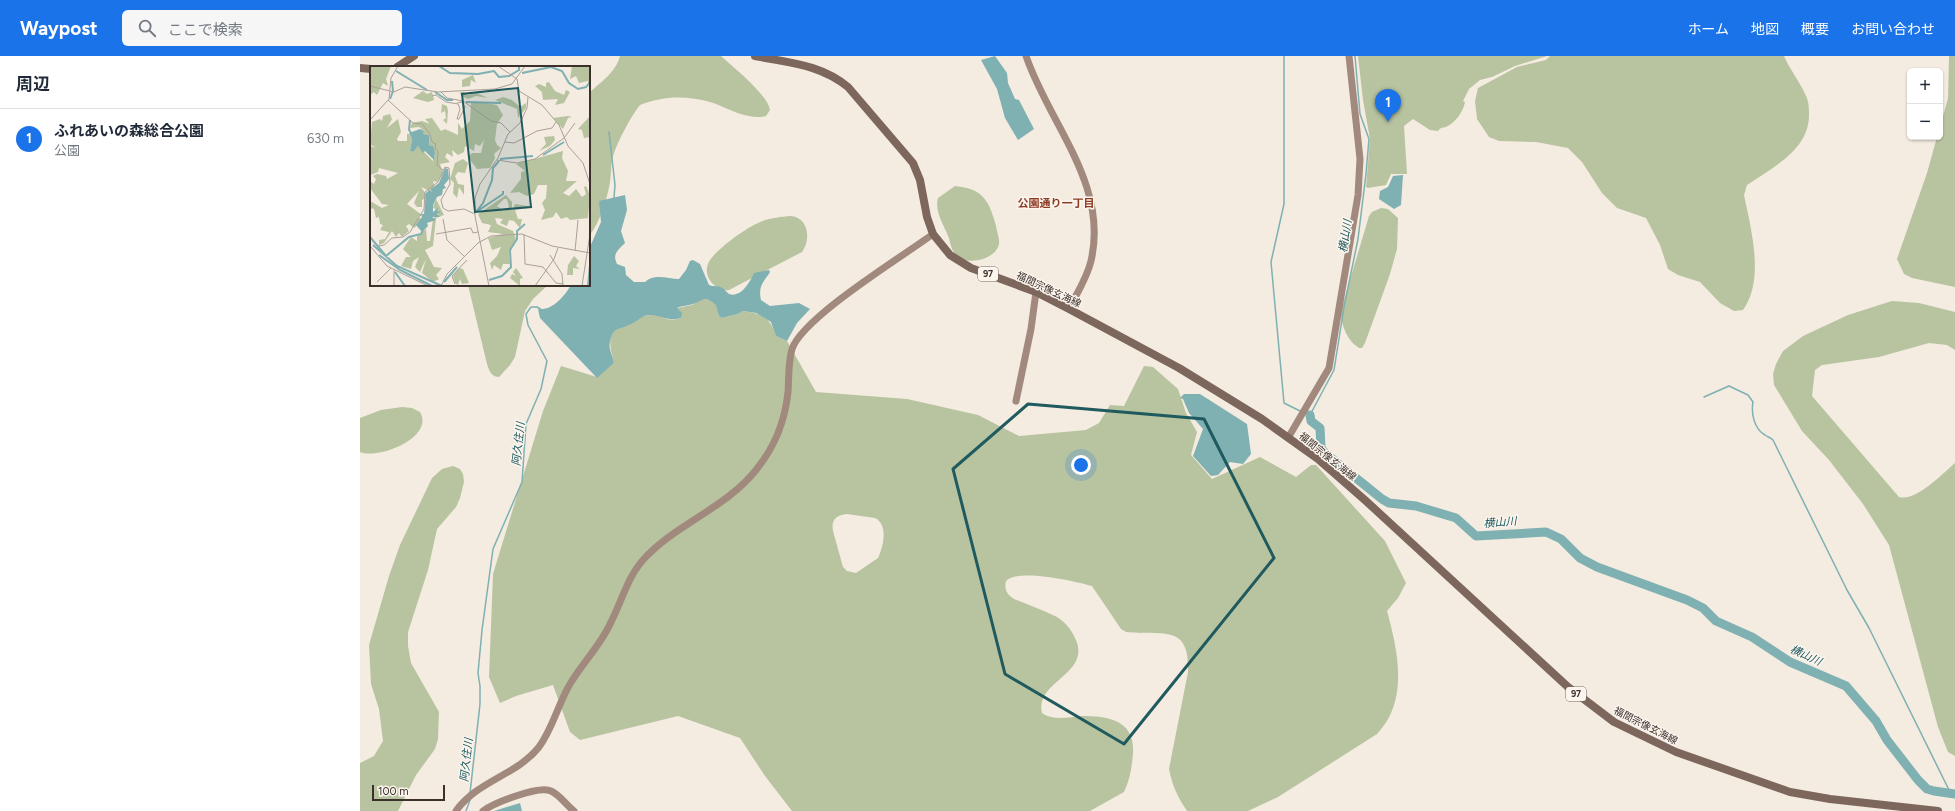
<!DOCTYPE html>
<html lang="ja">
<head>
<meta charset="utf-8">
<style>
	:root { --surface:#fff; --page:#f6f6f7; --text:#1f2937; --muted:#747a83; --line:#e0e1e3; --accent:#1a73e8 }
	body { margin:0; font-family:Figtree,"Noto Sans JP",sans-serif; background:var(--page); color:var(--text) }
	.controls { position:absolute; right:12px; top:12px; display:grid; overflow:hidden; border-radius:6px; box-shadow:0 1px 3px #0004 }
	.controls button { width:36px; height:36px; display:grid; place-items:center; padding:0; border:0; border-bottom:1px solid var(--line); background:var(--surface); color:var(--text); font:20px sans-serif }
	.scale { position:absolute; left:12px; bottom:10px; width:73px; box-sizing:border-box; padding-left:4px; border:2px solid #3b302b; border-top:0; font-size:11px; line-height:14px; white-space:nowrap; color:#3b302b; -webkit-text-stroke:3px #fbf5ee; paint-order:stroke }
	.you { position:absolute; left:721px; top:409px; width:14px; height:14px; margin:-10px; border:3px solid #fff; border-radius:50%; background:#1a73e8; box-shadow:0 0 0 6px #1a73e833 }
	.badge { display:grid; place-items:center; width:26px; height:26px; border-radius:50%; background:var(--accent); color:#fff; font-size:13px; font-weight:700 }
	.pin { position:absolute; translate:-50% -33px; filter:drop-shadow(0 1px 2px #0008) }
	.pin::after { content:''; position:absolute; top:21px; width:14px; height:12px; background:inherit; clip-path:polygon(0 0,100% 0,50% 100%) }
	.list { margin:0; padding:0; list-style:none }
	h2 { display:flex; justify-content:space-between; align-items:center; height:52px; margin:0; padding:0 16px; font-size:17px }
	h2 small { font-size:13px; font-weight:400; color:var(--muted) }
	.list li { display:grid; grid-template-columns:26px 1fr auto; gap:12px; align-items:center; box-sizing:border-box; height:60px; padding:0 16px; border-top:1px solid var(--line) }
	.list b { display:block; font-size:15px; white-space:nowrap }
	.list p { margin:0; font-size:13px; white-space:nowrap; color:var(--muted) }
	.list em { font-size:13px; font-style:normal; color:var(--muted) }
	.icon { flex:none; width:22px; height:22px; fill:none; stroke:currentColor; stroke-width:2; stroke-linecap:round; stroke-linejoin:round }
	.map { position:relative; flex:none; width:1595px; height:755px; overflow:hidden }
	header { display:flex; align-items:center; gap:24px; box-sizing:border-box; height:56px; padding:0 20px; background:var(--accent); color:#fff }
	header strong { font-size:19px }
	nav { display:flex; gap:22px; margin-inline-start:auto; font-size:14px }
	.search { width:280px; height:36px; background:var(--page); display:flex; align-items:center; gap:10px; box-sizing:border-box; padding:0 14px; border-radius:6px; color:var(--muted); font-size:15px }
	main { display:flex }
	aside { flex:1; background:var(--surface) }
	.map>svg:first-child { display:block }
</style>
</head>
<body>
<header>
<strong>Waypost</strong>
<div class="search"><svg class="icon" aria-label="search" viewBox="0 0 24 24"><circle cx="10" cy="10" r="6"/><path d="M15 15l6 6"/></svg>ここで検索</div>
<nav><a>ホーム</a><a>地図</a><a>概要</a><a>お問い合わせ</a></nav>
</header>
<main>
<aside>
<h2>周辺<small></small></h2>
<ul class="list">
<li><span class="badge">1</span><div><b>ふれあいの森総合公園</b><p>公園</p></div><em>630 m</em></li>
</ul>
</aside>
<div class="map">
<svg width="1595" height="755" viewBox="0 0 1595 755">
	<rect width="100%" height="100%" fill="#f4ebe1"/>
	<!-- green -->
	<path fill="#b8c4a0" fill-rule="evenodd" d="M 260,0 L 361,0 C 373,11 408,39 410,54 L 406,60 C 387,65 367,51 350,46 C 326,39 302,40 280,49 C 271,60 255,90 252,104 C 251,111 251,119 250,126 C 247,144 240,166 229,180 L 229,37 C 241,26 256,16 260,0 Z
		M 998,0 L 1187,0 L 1155,10 L 1132,21 L 1120,24 L 1109,33 L 1103,45 L 1105,46 C 1103,56 1096,66 1086,71 C 1082,72 1081,71 1078,75 L 1070,74 L 1053,63 L 1044,70 L 1047,118 L 1031,118 L 1026,129 L 1008,132 L 1006,131 L 1010,83 L 1003,44 Z
		M 1190,0 L 1424,0 C 1430,14 1440,26 1446,40 C 1449,46 1449,53 1449,59 C 1449,94 1413,111 1387,129 L 1384,139 C 1391,173 1405,224 1383,254 L 1374,255 L 1360,247 L 1340,226 L 1318,219 L 1308,213 L 1300,189 L 1286,162 L 1257,152 L 1242,137 L 1222,106 L 1208,92 L 1176,86 L 1139,85 L 1129,81 L 1117,63 L 1115,45 L 1118,32 L 1157,11 L 1186,4 Z
		M 1589,0 L 1595,0 L 1595,231 L 1552,222 L 1544,218 L 1537,203 L 1567,117 L 1577,81 L 1580,81 L 1580,71 L 1588,42 Z
		M 595,130 C 623,133 629,144 636,170 C 637,177 641,185 638,191 C 633,204 606,210 596,199 C 592,195 590,187 589,182 C 584,169 574,155 578,142 Z
		M 1021,152 L 1028,153 L 1038,162 L 1037,193 L 1030,218 L 1005,287 L 1002,292 L 999,292 C 987,285 980,267 981,254 L 1009,160 L 1012,156 Z
		M 431,160 C 449,162 451,184 442,196 L 369,234 C 362,235 358,233 353,228 C 348,223 345,215 348,208 C 352,196 386,172 398,167 C 408,162 420,161 431,160 Z
		M 108,229 L 188,229 L 173,243 L 165,255 L 155,301 L 150,309 L 139,321 C 131,321 129,314 127,308 Z
		M 345,243 L 350,244 L 357,249 L 359,260 L 362,262 L 378,258 L 383,255 C 401,257 411,262 416,280 L 427,285 L 456,336 L 547,343 L 618,359 L 659,380 L 726,374 L 739,367 L 750,349 L 764,350 L 784,310 L 793,311 L 818,333 L 826,357 L 837,376 L 831,399 L 852,423 L 900,401 L 936,421 L 951,409 L 956,409 L 1025,485 L 1046,527 L 1038,542 L 1027,555 C 1038,595 1049,645 1017,678 L 918,741 L 888,755 L 827,755 C 818,742 812,729 809,713 L 828,616 C 830,567 803,580 766,576 L 761,573 L 732,530 C 715,525 658,512 646,525 C 644,534 647,538 654,543 C 668,549 683,554 697,561 C 705,566 711,573 715,582 C 733,618 674,625 682,657 C 692,665 710,661 722,660 C 748,660 775,664 773,697 C 772,710 770,724 764,736 L 730,755 L 432,755 L 405,720 L 380,682 L 318,660 L 220,684 L 210,676 L 193,629 L 156,640 L 140,647 L 129,621 L 133,518 L 183,355 L 201,310 L 237,321 L 254,307 C 251,295 245,278 260,271 C 263,270 266,270 269,269 C 281,264 277,259 294,259 C 305,260 307,267 321,262 L 317,252 L 332,249 L 339,244 ZM 487,458 L 515,462 C 529,469 523,491 518,502 L 496,517 L 487,515 L 483,511 L 473,475 C 471,464 476,459 487,458 Z
		M 1532,245 L 1559,247 L 1595,256 L 1595,294 L 1587,289 L 1569,287 L 1519,301 L 1462,309 L 1455,314 L 1452,340 L 1539,441 C 1556,446 1582,418 1595,407 L 1595,700 L 1588,696 L 1578,671 L 1529,489 L 1503,448 L 1469,404 L 1442,375 L 1414,329 L 1413,318 L 1416,308 L 1423,295 L 1443,280 L 1488,259 Z
		M 42,351 L 52,352 L 60,356 C 75,381 19,404 0,396 L 0,362 L 21,354 Z
		M 93,410 L 100,413 L 103,418 L 104,426 L 100,442 L 96,451 L 77,473 L 68,514 L 48,576 L 48,590 L 51,607 L 79,656 L 78,683 L 75,693 L 56,719 L 38,755 L 0,755 L 0,707 L 14,700 L 23,685 L 19,653 L 11,628 L 9,589 L 29,520 L 40,489 L 72,422 L 82,413 Z"/>
	<!-- water -->
	<path fill="#7fb0b2" d="M 635,0 L 647,17 L 648,27 L 655,43 L 659,44 L 674,73 L 658,84 L 645,62 L 637,33 L 621,4 Z
		M 1043,119 L 1041,149 L 1034,153 L 1019,143 L 1020,135 L 1028,131 L 1033,120 Z
		M 265,139 L 267,154 L 261,175 L 265,187 C 258,194 252,198 257,208 L 265,211 L 266,219 L 274,226 L 285,226 C 295,217 308,223 319,223 L 326,214 L 330,205 L 333,204 L 340,208 L 349,229 C 353,231 358,229 362,232 C 365,233 366,236 369,238 C 381,242 390,226 394,217 L 409,214 L 410,216 C 403,227 398,230 401,244 L 410,250 L 439,247 L 450,253 L 437,267 L 427,285 L 416,280 L 411,266 L 396,257 L 383,255 L 378,258 L 362,262 L 359,260 L 356,249 C 345,240 345,243 333,248 C 328,250 323,249 317,252 L 322,257 L 321,262 C 310,265 307,262 297,260 C 282,256 280,265 269,269 C 258,274 253,271 250,286 C 248,292 253,301 254,307 L 237,322 L 180,262 L 178,253 C 192,255 204,241 211,229 L 229,229 L 229,193 L 241,166 L 239,145 Z
		M 824,338 L 840,338 L 887,368 L 891,398 L 883,408 L 870,406 L 858,419 L 851,420 L 833,400 L 843,373 L 829,357 L 823,343 L 820,342 Z
		M 160,747 L 162,755 L 134,755 Z"/>
	<g fill="none" stroke-linecap="round" stroke-linejoin="round">
		<!-- stream -->
		<path stroke="#7fb0b2" stroke-width="1.5" d="M 924,0 L 924,148 L 911,206 L 924,347 L 940,355
			M 249,76 L 255,129 L 254,142
			M 1344,341 L 1369,330 L 1388,339 L 1393,346 C 1391,357 1394,373 1405,379 C 1408,381 1411,382 1413,384 L 1487,534 L 1509,572 L 1591,738
			M 946,357 L 950,359 L 974,314 L 984,251 L 998,183 L 1006,118 L 1009,83 L 1000,58 L 995,0
			M 110,737 L 120,648 L 120,630 L 118,617 L 122,574 L 133,493 L 162,426 L 166,368 L 181,333 L 187,305 L 168,269 L 166,258 L 171,251 L 177,251 L 182,254
			M 106,755 L 110,744"/>
		<!-- river -->
		<path stroke="#7fb0b2" stroke-width="9" d="M 950,359 L 951,365 L 960,372 L 961,392 L 965,397 L 1022,443 L 1029,447 L 1056,450 L 1096,462 L 1116,480 L 1186,476 L 1201,483 L 1220,502 L 1237,511 L 1327,544 L 1343,552 L 1356,565 L 1392,581 L 1430,606 L 1486,630 L 1516,665 L 1527,684 L 1558,724 L 1567,733 L 1574,735 L 1595,738"/>
		<!-- secondary -->
		<path stroke="#a18a7d" stroke-width="7" d="M 666,0 C 689,68 749,128 731,205 C 727,222 717,237 709,253
			M 656,345 L 671,273 L 676,236
			M 928,382 L 969,312 L 998,139 L 1000,103 L 989,0
			M 96,755 C 117,725 157,719 179,691 C 193,672 198,648 210,628 C 223,606 241,589 251,566 C 262,545 267,522 283,504 C 315,468 365,453 396,414 C 414,392 425,365 428,336 C 429,322 428,307 432,293 C 443,261 542,201 573,178
			M 123,755 C 134,747 179,729 191,735 C 200,739 206,749 214,755"/>
		<!-- primary -->
		<path stroke="#7d675c" stroke-width="8" d="M 395,0 C 429,7 460,8 488,31 L 553,107 L 560,124 L 567,161 L 573,178 L 590,199 L 611,212 L 676,236 L 709,253 L 819,312 L 902,363 L 958,403 L 1006,445 L 1208,631 L 1254,666 L 1316,696 L 1430,736 L 1470,743 L 1578,755
			M 37,11 L 54,0
			M 0,12 L 11,13"/>
	</g>
	<!-- marked area -->
	<path fill="none" stroke="#1f5a5e" stroke-width="3" stroke-linejoin="round" d="M 668,348 L 844,363 L 914,502 L 764,688 L 645,618 L 593,413 Z"/>
	<g text-anchor="middle" stroke-width="3" stroke-linejoin="round" paint-order="stroke">
		<!-- shield labels -->
		<g fill="#fbf5ee" stroke="#756b66" stroke-width="1">
			<rect x="618" y="211" width="20" height="14" rx="3"/>
			<rect x="1206" y="631" width="20" height="14" rx="3"/>
		</g>
		<g font-size="9" font-weight="bold" fill="#3b302b">
			<text x="628" y="221">97</text>
			<text x="1216" y="641">97</text>
		</g>
		<!-- street labels -->
		<g font-size="10" fill="#3b302b" stroke="#fbf5ee">
			<text transform="translate(689 233) rotate(25)" y="4">福間宗像玄海線</text>
			<text transform="translate(968 400) rotate(39)" y="4">福間宗像玄海線</text>
			<text transform="translate(1286 669) rotate(27)" y="4">福間宗像玄海線</text>
		</g>
		<!-- neighbourhood labels -->
		<g font-size="11" font-weight="bold" fill="#8c3b22" stroke="#fbf5ee">
			<text x="696" y="151">公園通り一丁目</text>
		</g>
		<!-- water labels -->
		<g font-size="11" font-style="italic" fill="#1f5a5e" stroke="#fbf5ee">
			<text transform="translate(985 180) rotate(-81)" y="4">横山川</text>
			<text transform="translate(158 388) rotate(-84)" y="4">阿久住川</text>
			<text transform="translate(1140 466) rotate(-4)" y="4">横山川</text>
			<text transform="translate(1446 599) rotate(25)" y="4">横山川</text>
			<text transform="translate(106 704) rotate(-84)" y="4">阿久住川</text>
		</g>
	</g>
	<!-- overview -->
	<g transform="translate(10 10)">
		<rect width="220" height="220" fill="#f4ebe1"/>
		<path d="M 0,0 L 21,0 L 16,13 L 18,20 L 13,17 L 7,29 L 4,26 L 0,29 ZM 202,0 L 220,0 L 220,27 L 218,15 L 209,17 L 206,10 L 200,13 ZM 103,9 L 106,17 L 101,14 L 100,20 L 92,21 L 92,14 ZM 179,16 L 185,25 L 194,29 L 196,24 L 200,26 L 194,37 L 185,39 L 188,33 L 173,34 L 172,26 L 165,20 L 169,18 L 176,21 L 176,17 ZM 53,25 L 57,28 L 62,26 L 64,34 L 58,36 L 43,32 ZM 94,26 L 97,29 L 107,27 L 118,32 L 106,30 L 98,33 L 91,30 L 90,26 ZM 133,31 L 142,34 L 150,41 L 156,37 L 156,42 L 148,52 L 147,43 L 125,34 ZM 111,36 L 127,39 L 133,49 L 127,58 L 125,74 L 127,79 L 131,82 L 124,88 L 125,92 L 120,102 L 107,103 L 98,91 L 102,87 L 111,87 L 114,74 L 110,80 L 105,78 L 104,85 L 95,80 L 94,86 L 88,89 L 82,84 L 83,91 L 77,87 L 75,91 L 80,96 L 70,98 L 73,107 L 67,116 L 63,115 L 65,122 L 62,126 L 51,121 L 58,131 L 52,134 L 52,141 L 47,141 L 44,137 L 49,125 L 37,138 L 52,149 L 48,151 L 53,154 L 44,162 L 39,158 L 36,160 L 39,165 L 32,171 L 29,167 L 26,171 L 22,165 L 14,177 L 9,179 L 9,174 L 15,173 L 19,166 L 10,164 L 13,159 L 10,158 L 9,151 L 6,152 L 4,143 L 0,142 L 0,135 L 12,142 L 19,139 L 12,138 L 0,122 L 0,115 L 4,118 L 6,113 L 3,110 L 7,108 L 16,110 L 17,113 L 28,107 L 9,102 L 8,106 L 0,109 L 0,80 L 6,82 L 0,78 L 2,56 L 10,53 L 12,55 L 13,50 L 20,48 L 22,53 L 17,62 L 28,53 L 31,66 L 27,73 L 28,75 L 37,75 L 37,68 L 39,68 L 42,73 L 40,85 L 42,86 L 48,80 L 63,95 L 65,88 L 62,80 L 59,79 L 59,69 L 52,68 L 54,65 L 49,61 L 40,62 L 42,57 L 52,55 L 60,58 L 55,53 L 62,52 L 71,65 L 75,63 L 88,69 L 88,57 L 92,63 L 100,55 L 101,37 ZM 72,38 L 77,40 L 78,45 L 77,58 L 73,54 L 76,52 L 75,45 L 71,47 ZM 198,50 L 202,51 L 198,52 L 193,63 L 183,52 ZM 220,50 L 220,71 L 214,72 L 212,64 L 208,63 ZM 184,70 L 185,74 L 180,80 L 169,85 L 176,78 L 174,71 ZM 193,85 L 192,92 L 198,105 L 196,115 L 207,115 L 193,127 L 199,130 L 206,123 L 212,131 L 216,128 L 214,121 L 216,120 L 220,129 L 218,152 L 200,154 L 197,151 L 191,153 L 186,146 L 183,151 L 171,154 L 175,144 L 172,137 L 176,132 L 177,119 L 168,119 L 164,128 L 157,130 L 149,126 L 140,127 L 151,113 L 151,106 L 155,105 L 146,98 ZM 93,93 L 98,97 L 95,107 L 88,106 L 85,110 L 88,118 L 94,119 L 94,129 L 89,121 L 87,132 L 83,127 L 84,117 L 80,113 L 85,97 ZM 136,129 L 142,136 L 142,145 L 145,138 L 163,141 L 145,144 L 148,153 L 152,153 L 150,162 L 144,155 L 139,154 L 137,160 L 130,157 L 133,153 L 125,152 L 127,158 L 143,165 L 146,173 L 139,185 L 140,198 L 133,198 L 131,204 L 124,199 L 122,204 L 120,197 L 127,190 L 131,181 L 122,184 L 118,172 L 133,168 L 118,166 L 121,159 L 112,157 L 108,148 ZM 134,133 L 137,133 L 139,141 L 134,145 L 127,140 ZM 66,133 L 74,149 L 66,152 L 63,180 L 55,184 L 64,201 L 72,202 L 66,209 L 69,213 L 63,216 L 52,207 L 56,193 L 50,206 L 45,201 L 49,191 L 43,195 L 41,203 L 31,200 L 36,191 L 41,191 L 33,183 L 41,171 L 47,175 L 47,170 L 56,163 L 57,175 L 60,175 L 63,153 L 69,147 L 63,141 ZM 204,190 L 209,195 L 206,200 L 210,203 L 203,202 L 203,209 L 197,209 L 198,199 ZM 89,202 L 93,203 L 99,217 L 92,218 L 90,213 L 88,219 L 85,217 L 83,210 ZM 146,202 L 153,212 L 150,213 L 150,220 L 140,212 L 142,208 L 146,210 L 143,206 Z" fill="#b8c4a0" fill-rule="evenodd"/>
		<path d="M 50,63 L 54,65 L 53,68 L 59,69 L 59,79 L 63,80 L 65,87 L 64,94 L 55,85 L 53,87 L 48,80 L 43,86 L 40,85 L 42,73 L 39,67 ZM 75,102 L 78,103 L 79,113 L 74,119 L 76,122 L 73,123 L 72,129 L 67,131 L 63,139 L 63,146 L 68,142 L 67,145 L 71,146 L 67,148 L 70,151 L 62,151 L 66,154 L 57,157 L 58,160 L 52,166 L 46,159 L 52,151 L 51,148 L 54,148 L 56,127 L 59,124 L 62,126 L 61,123 L 69,117 Z" fill="#7fb0b2"/>
		<path fill="none" stroke="#7fb0b2" stroke-width="2" d="M 69,0 L 80,7 L 108,8 L 124,5 L 129,11 L 139,10 L 149,4 L 149,0M 26,5 L 57,24M 152,7 L 181,1 L 192,5 L 199,17 L 208,23 L 216,21 L 220,16M 65,26 L 77,34 L 83,34M 20,33 L 23,25 L 22,15M 96,36 L 131,37M 40,54 L 39,64 L 42,68M 173,89 L 194,76M 130,93 L 163,90M 106,146 L 133,128 L 133,125M 106,146 L 113,137 L 122,114 L 123,102 L 129,95M 0,171 L 16,190 L 39,171 L 51,168 L 53,164M 3,179 L 27,200 L 72,220M 9,189 L 30,204 L 62,220M 25,206 L 35,220M 119,214 L 132,210 L 141,201 L 140,184 L 147,173 L 147,165 L 155,158M 74,216 L 87,201M 218,220 L 220,199"/>
		<path fill="none" stroke="#aaa098" stroke-width="1" d="M 128,0 L 147,13 L 149,25 L 172,39 L 189,59 L 198,80 L 213,97 L 220,118M 0,20 L 24,26 L 35,21 L 68,26 L 125,23 L 142,18 L 155,0M 71,26 L 77,32 L 93,35 L 121,55 L 131,57 L 140,66M 62,30 L 66,29 L 76,36 L 88,38 L 90,43 L 87,53M 18,34 L 43,57 L 52,58 L 60,68 L 62,76 L 66,78 L 65,83 L 68,85 L 67,99 L 73,104M 87,53 L 89,53 L 95,41 L 92,36 L 87,37M 0,54 L 19,33 L 21,12 L 28,0M 135,76 L 144,77 L 167,65 L 182,62 L 186,56M 127,94 L 147,97 L 165,93 L 194,72 L 205,57M 73,153 L 77,174 L 95,191M 66,168 L 101,162 L 103,167 L 108,166M 154,169 L 155,198 L 173,201 L 186,217 L 193,218M 0,180 L 17,200 L 58,220M 8,180 L 14,179 L 22,172 L 33,171 L 40,166 L 54,143 L 55,126 L 68,116 L 75,101 L 79,102 L 80,118 L 71,134 L 73,142 L 78,145 L 94,143 L 105,148M 205,185 L 208,154M 180,189 L 192,208 L 193,219M 24,204 L 24,220M 7,216 L 21,202M 85,218 L 82,210 L 97,194M 71,220 L 77,208 L 108,177 L 121,170 L 152,168 L 182,180 L 220,187M 119,220 L 105,150 L 105,132 L 110,118 L 128,92 L 138,68 L 150,57 L 157,42 L 158,31M 165,220 L 184,193 L 188,182M 212,220 L 220,168"/>
		<path fill="#1f5a5e" fill-opacity="0.15" stroke="#1f5a5e" stroke-width="2" d="M 148,22 L 161,141 L 105,146 L 92,28 Z"/>
		<rect width="220" height="220" fill="none" stroke="#3b302b" stroke-width="2"/>
	</g>
</svg>
<div class="controls">
<button>+</button>
<button>−</button>
</div>
<div class="scale">100 m</div>
<div class="you"></div>
<div class="pin badge" style="left:1028px;top:66px">1</div>
</div>
</main>
</body>
</html>
